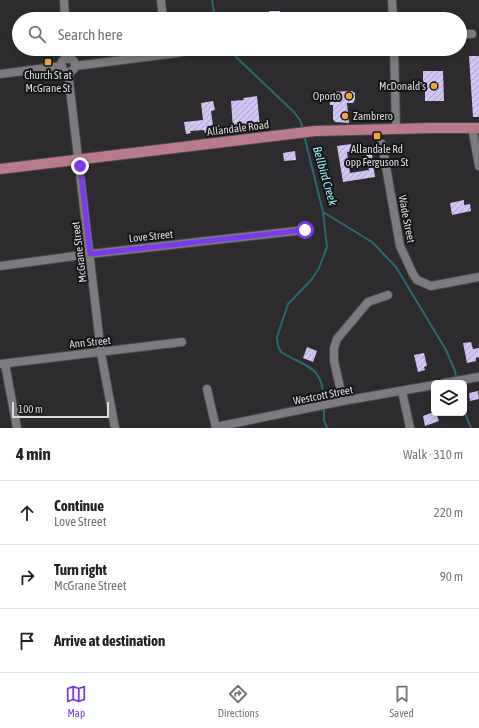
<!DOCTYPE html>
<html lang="en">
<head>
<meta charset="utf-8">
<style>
	:root { --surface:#fff; --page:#f2f2f2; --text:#202124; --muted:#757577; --line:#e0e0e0; --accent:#7c3aed }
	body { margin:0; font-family:"Asap Condensed",sans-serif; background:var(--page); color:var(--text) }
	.controls { position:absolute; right:12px; bottom:12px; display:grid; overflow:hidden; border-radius:6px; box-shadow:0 2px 6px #0003 }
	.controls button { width:36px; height:36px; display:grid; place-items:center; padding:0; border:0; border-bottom:1px solid var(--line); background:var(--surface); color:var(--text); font:20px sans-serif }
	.scale { position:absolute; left:12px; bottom:10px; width:97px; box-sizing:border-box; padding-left:4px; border:2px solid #dcdbdd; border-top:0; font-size:11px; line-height:14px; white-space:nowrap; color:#dcdbdd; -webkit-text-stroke:3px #151416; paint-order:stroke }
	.stop { position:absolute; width:12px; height:12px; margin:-9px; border:3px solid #7c3aed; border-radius:50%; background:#fff }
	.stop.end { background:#7c3aed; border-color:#fff; box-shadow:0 1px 4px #0008 }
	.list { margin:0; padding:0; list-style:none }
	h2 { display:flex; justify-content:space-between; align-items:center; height:52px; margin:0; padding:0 16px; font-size:17px }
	h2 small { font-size:13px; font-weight:400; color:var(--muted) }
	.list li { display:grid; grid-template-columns:26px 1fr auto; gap:12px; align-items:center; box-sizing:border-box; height:64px; padding:0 16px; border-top:1px solid var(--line) }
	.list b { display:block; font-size:15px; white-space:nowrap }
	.list p { margin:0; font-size:13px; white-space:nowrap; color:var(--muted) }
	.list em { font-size:13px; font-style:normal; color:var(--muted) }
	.icon { flex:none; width:22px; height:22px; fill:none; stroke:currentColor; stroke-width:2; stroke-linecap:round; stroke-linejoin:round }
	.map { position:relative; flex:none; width:479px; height:428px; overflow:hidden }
	.search { position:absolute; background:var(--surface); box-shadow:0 2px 6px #0003; left:12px; right:12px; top:12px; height:44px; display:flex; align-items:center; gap:10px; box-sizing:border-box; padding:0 14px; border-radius:22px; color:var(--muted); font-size:15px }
	.sheet { height:244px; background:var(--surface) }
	nav { display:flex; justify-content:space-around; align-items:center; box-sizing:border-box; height:56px; border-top:1px solid var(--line); background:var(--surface); font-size:11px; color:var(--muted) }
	nav a { display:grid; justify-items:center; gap:2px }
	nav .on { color:var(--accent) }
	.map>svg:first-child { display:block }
</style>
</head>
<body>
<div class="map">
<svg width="479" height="428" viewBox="0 0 479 428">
	<defs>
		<pattern id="building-hatch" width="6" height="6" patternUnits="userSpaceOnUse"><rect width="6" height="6" fill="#d1c5f5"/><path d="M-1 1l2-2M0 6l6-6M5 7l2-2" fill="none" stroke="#ada4c8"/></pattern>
	</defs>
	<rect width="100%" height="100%" fill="#2e2b2f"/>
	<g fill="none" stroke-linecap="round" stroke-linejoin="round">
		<!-- stream -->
		<path stroke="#266a73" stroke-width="2" d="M 212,0 L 215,19
			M 230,49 L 235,56 L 294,112 L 300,120 L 303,129
			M 304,135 L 323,212 L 372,242 L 396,267 L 446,350 L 455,371 L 456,378
			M 323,212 L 327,247 L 319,268 L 312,279 L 288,304 L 277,337 L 278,346 L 281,352 C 309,369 323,365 324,403
			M 324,408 L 324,420 L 327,428
			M 464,411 L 471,428"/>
	</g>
	<!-- building -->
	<path fill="url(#building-hatch)" d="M 269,11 L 280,11 L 280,19 L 269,19 Z
		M 469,56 L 479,56 L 479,117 L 473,117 Z
		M 423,71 L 443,71 L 444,101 L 425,101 L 425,90 L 420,90 L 420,81 L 423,81 Z
		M 352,91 L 355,93 L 355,99 L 353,103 L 347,103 L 349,123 L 335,122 L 333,119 L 333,105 L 330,105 L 329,92 Z
		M 257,96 L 260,127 L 233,129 L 231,101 L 244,100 L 243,98 Z
		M 213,101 L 215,110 L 211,111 L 213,126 L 219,125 L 220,130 L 205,133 L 204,130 L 190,131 L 191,133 L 186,134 L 184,122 L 203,120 L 201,103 Z
		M 352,144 L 353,151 L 347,152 L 350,173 L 369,170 L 365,148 L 371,147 L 375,177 L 343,182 L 337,146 Z
		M 295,151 L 296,160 L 284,161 L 283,153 Z
		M 464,200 L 464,205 L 470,204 L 471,211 L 452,215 L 450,203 Z
		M 471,342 L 473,349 L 479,348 L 479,357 L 476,358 L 476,361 L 467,363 L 463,343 Z
		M 307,347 L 317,351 L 313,362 L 303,358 Z
		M 424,353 L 427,366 L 424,367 L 425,370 L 418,372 L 414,355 Z
		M 478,391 L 479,399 L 470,401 L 469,393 Z
		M 431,413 L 436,413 L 439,421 L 425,426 L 423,416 Z"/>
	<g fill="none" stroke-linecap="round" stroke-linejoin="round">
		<!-- minor casing -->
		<g stroke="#49484a" stroke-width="10">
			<path id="minor" d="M 64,0 L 65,19
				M 161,0 L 163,19
				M 392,0 L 393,19
				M 460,34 L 472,34
				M 68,49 L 68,59
				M 394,49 L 396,129
				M61 65a7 7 0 1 1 14 0a7 7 0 1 1-14 0Z
				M 75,66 L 177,53 L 197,49
				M 68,72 L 101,353 L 115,428
				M 0,74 L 62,66
				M 472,127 L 479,166
				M 382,144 L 400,246 L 413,274 L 417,280 L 431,286 L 479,277
				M 0,266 L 90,254 L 305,230
				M 0,364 L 182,342
				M 5,364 L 17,428
				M 444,383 L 479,377
				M 207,389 L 216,428
				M 402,391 L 410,428
				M 343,401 L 334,361 L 334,348 L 337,339 L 368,302 L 388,295
				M 216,427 L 343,401 L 434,385"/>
		</g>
		<!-- major casing -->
		<g stroke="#49484a" stroke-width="12">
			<path id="major" d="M 0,169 L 315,131 L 431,128 L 479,128"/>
		</g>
		<!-- minor -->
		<use href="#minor" stroke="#7e7b80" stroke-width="8"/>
		<!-- major -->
		<use href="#major" stroke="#b97b8b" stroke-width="10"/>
	</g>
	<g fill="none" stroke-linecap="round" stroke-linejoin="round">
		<!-- route -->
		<path stroke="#7c3aed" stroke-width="5" d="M 80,166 L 90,254 L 305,230"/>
	</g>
	<!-- markers -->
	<g fill="#f0a63f" stroke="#151416" stroke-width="1.5">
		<rect x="44" y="58" width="8" height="8" rx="2"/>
		<circle cx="434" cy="86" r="4"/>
		<circle cx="349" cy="96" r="4"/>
		<circle cx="345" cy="116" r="4"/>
		<rect x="373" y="132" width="8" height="8" rx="2"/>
	</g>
	<g text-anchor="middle" stroke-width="4" stroke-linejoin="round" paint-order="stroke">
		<!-- poi labels -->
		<g font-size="11" fill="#dcdbdd" stroke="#151416">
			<text x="48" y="79">Church St at<tspan x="48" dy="13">McGrane St</tspan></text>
			<text x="426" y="90" text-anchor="end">McDonald's</text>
			<text x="341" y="100" text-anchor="end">Oporto</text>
			<text x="353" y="120" text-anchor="start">Zambrero</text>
			<text x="377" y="153">Allandale Rd<tspan x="377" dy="13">opp Ferguson St</tspan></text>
		</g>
		<!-- street labels -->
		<g font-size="11" fill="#dcdbdd" stroke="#151416">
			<text transform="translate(238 128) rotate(-7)" y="4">Allandale Road</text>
			<text transform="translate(407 219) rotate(79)" y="4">Wade Street</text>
			<text transform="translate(151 236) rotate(-6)" y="4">Love Street</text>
			<text transform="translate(79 252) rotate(-97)" y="4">McGrane Street</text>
			<text transform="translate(90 342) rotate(-6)" y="4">Ann Street</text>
			<text transform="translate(323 395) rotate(-11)" y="4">Westcott Street</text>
		</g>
		<!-- water labels -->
		<g font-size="12" font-style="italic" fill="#9feef9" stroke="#151416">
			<text transform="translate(325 176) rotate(74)" y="4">Bellbird Creek</text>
		</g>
	</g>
</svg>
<div class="controls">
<button><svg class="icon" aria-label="layers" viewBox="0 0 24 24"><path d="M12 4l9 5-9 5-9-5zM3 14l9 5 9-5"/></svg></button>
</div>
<div class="scale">100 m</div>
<div class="stop" style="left:305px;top:230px"></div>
<div class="stop end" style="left:80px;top:166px"></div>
<div class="search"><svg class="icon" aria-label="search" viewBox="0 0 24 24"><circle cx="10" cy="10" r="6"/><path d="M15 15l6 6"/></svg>Search here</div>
</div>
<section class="sheet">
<h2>4 min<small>Walk · 310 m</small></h2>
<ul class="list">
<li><svg class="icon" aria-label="ahead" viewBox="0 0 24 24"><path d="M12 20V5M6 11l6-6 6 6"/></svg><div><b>Continue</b><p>Love Street</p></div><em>220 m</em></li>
<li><svg class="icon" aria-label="right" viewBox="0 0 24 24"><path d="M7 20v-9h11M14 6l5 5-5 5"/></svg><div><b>Turn right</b><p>McGrane Street</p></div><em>90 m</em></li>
<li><svg class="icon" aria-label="arrive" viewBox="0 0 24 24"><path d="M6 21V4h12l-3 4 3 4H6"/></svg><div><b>Arrive at destination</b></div></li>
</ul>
</section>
<nav>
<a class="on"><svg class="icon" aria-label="map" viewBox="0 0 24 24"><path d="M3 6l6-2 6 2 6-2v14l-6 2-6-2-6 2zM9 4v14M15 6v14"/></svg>Map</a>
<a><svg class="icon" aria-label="directions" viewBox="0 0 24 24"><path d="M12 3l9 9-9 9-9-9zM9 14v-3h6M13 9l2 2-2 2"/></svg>Directions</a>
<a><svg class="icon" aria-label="saved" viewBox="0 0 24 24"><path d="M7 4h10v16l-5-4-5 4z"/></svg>Saved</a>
</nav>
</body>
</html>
